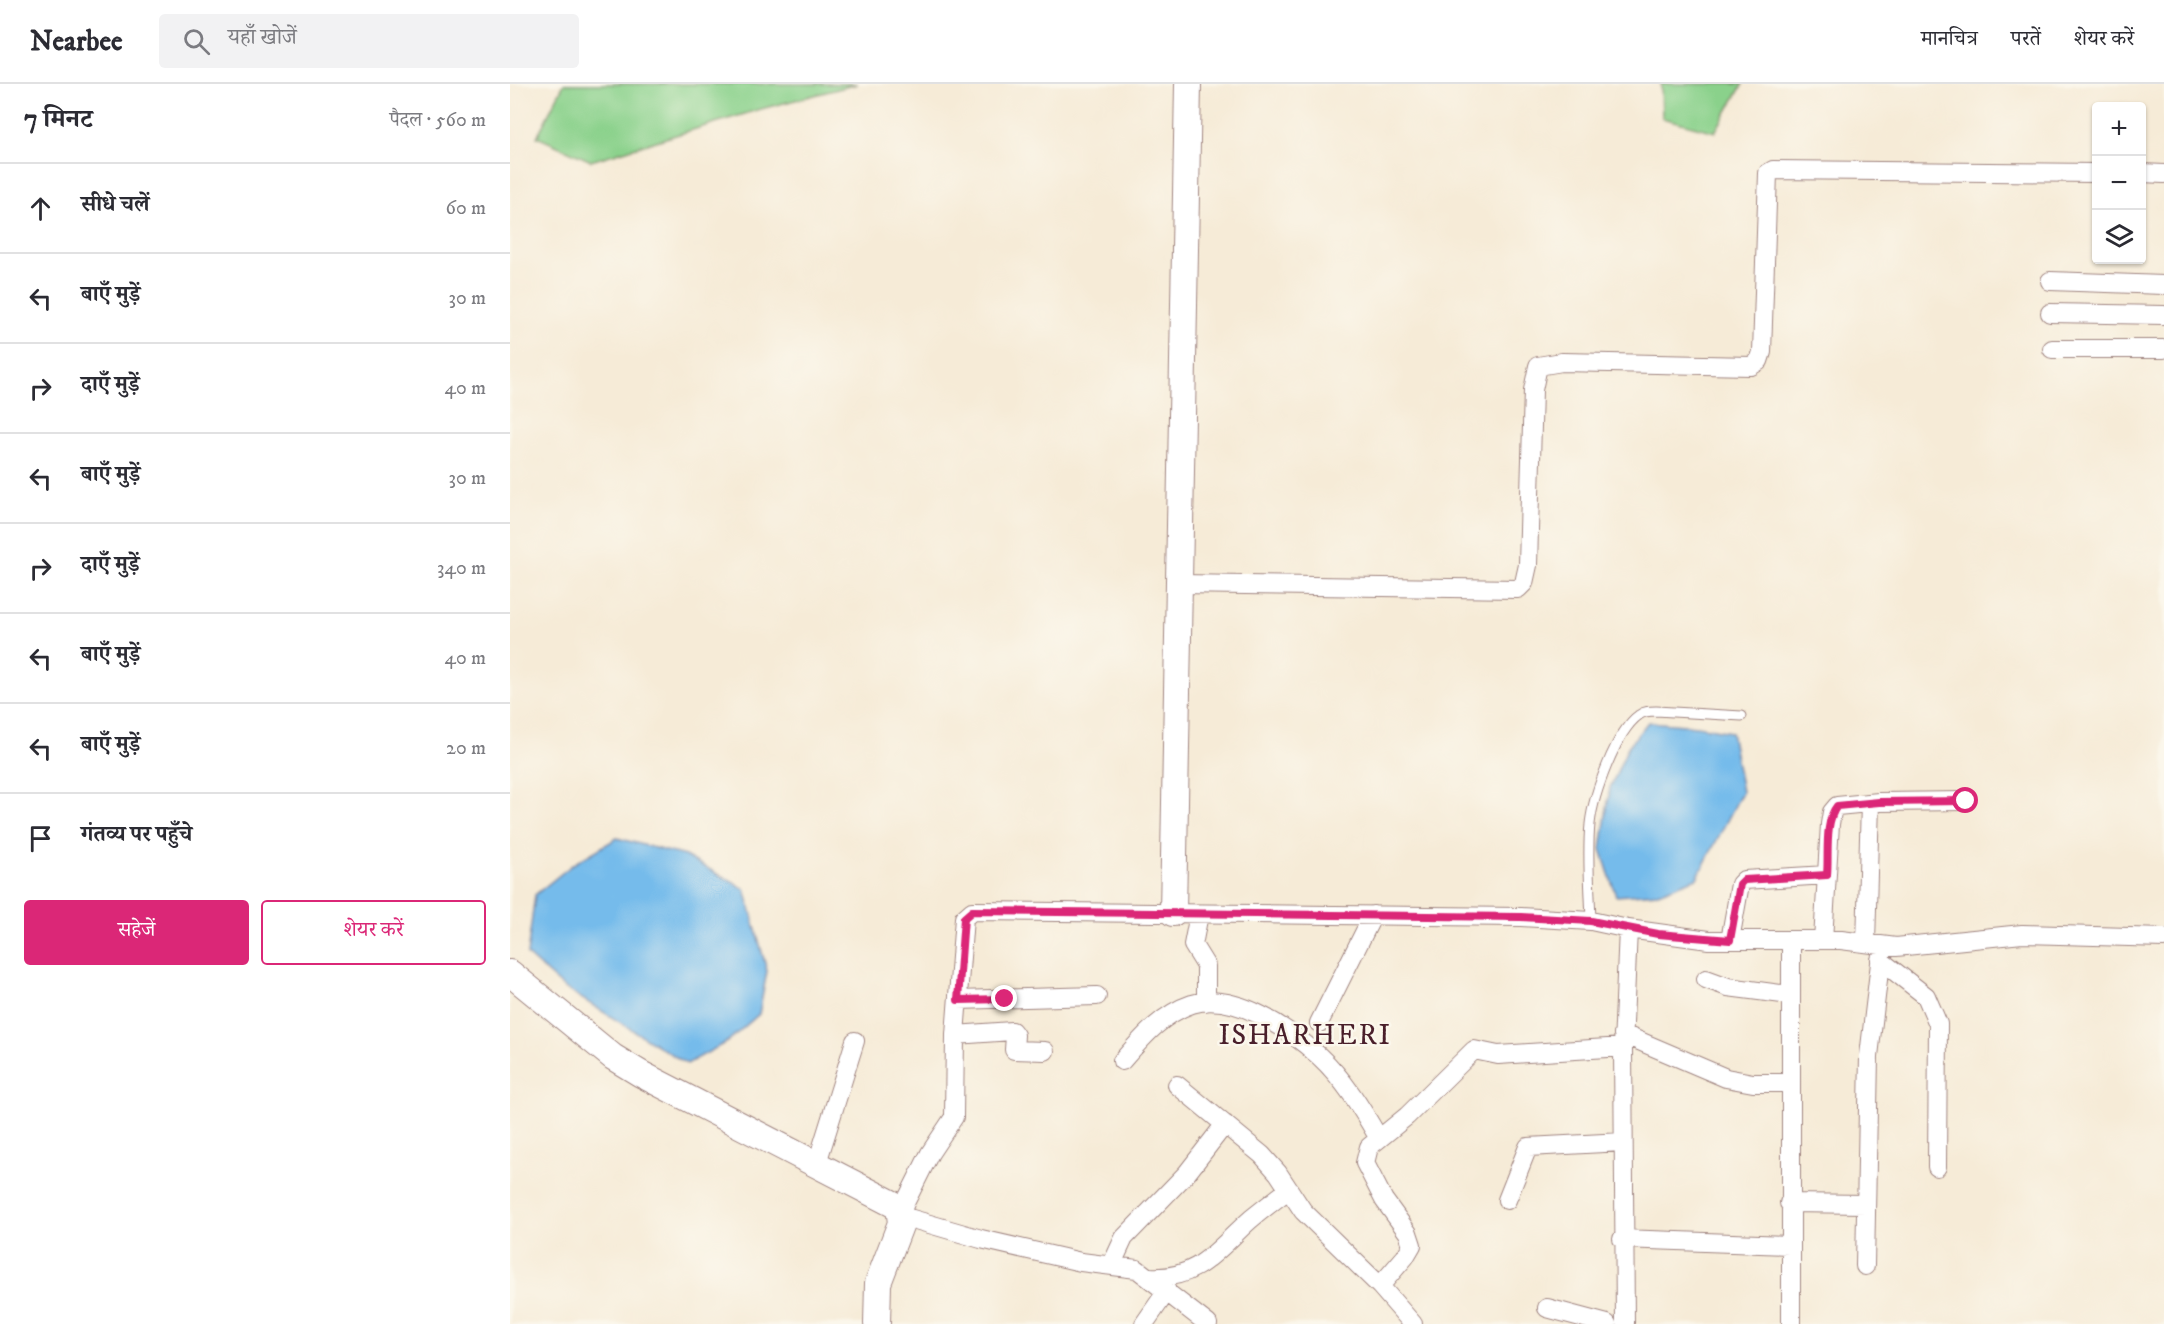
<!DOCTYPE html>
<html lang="hi">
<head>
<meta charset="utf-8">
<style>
	:root { --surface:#fff; --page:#f2f2f3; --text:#2b2b33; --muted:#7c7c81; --line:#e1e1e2; --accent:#db2777 }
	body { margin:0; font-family:"IM FELL DW Pica","Noto Serif Devanagari",serif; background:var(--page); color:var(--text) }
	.controls { position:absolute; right:18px; top:18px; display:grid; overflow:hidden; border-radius:6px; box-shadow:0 2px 4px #0004 }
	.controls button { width:54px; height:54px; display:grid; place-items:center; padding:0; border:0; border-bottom:2px solid var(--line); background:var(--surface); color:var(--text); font:30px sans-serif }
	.stop { position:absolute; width:18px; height:18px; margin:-14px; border:4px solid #db2777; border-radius:50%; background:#fff }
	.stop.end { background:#db2777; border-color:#fff; box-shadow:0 2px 6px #0008 }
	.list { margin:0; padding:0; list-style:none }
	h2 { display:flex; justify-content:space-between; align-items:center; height:78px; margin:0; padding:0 24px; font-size:26px }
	h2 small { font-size:20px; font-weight:400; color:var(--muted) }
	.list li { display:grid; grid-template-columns:39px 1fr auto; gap:18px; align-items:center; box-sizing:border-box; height:90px; padding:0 24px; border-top:2px solid var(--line) }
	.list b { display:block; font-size:22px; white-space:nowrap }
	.list em { font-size:20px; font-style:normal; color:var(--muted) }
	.actions { display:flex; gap:12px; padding:18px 24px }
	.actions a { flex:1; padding:14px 0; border:2px solid var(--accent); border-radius:6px; text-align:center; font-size:21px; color:var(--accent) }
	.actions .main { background:var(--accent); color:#fff }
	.icon { flex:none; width:33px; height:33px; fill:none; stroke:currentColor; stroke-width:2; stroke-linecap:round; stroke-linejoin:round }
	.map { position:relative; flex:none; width:1654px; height:1240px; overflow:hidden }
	header { display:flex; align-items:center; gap:36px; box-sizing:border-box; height:84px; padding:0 30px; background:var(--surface); border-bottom:2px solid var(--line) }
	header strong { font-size:28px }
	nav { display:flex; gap:33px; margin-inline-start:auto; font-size:21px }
	.search { width:420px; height:54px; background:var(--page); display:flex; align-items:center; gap:15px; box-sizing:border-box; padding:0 21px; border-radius:6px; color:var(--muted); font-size:22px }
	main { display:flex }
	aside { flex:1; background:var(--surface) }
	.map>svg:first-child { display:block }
</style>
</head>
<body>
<header>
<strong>Nearbee</strong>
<div class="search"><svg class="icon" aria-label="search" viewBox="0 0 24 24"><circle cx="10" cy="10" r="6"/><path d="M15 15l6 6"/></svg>यहाँ खोजें</div>
<nav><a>मानचित्र</a><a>परतें</a><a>शेयर करें</a></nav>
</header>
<main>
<aside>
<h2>7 मिनट<small>पैदल · 560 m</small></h2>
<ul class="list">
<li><svg class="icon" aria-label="ahead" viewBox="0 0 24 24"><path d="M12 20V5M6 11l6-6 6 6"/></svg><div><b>सीधे चलें</b></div><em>60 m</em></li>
<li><svg class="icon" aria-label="left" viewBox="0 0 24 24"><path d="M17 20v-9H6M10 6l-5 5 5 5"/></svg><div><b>बाएँ मुड़ें</b></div><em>30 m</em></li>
<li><svg class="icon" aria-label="right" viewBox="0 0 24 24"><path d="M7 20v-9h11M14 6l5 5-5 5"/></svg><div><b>दाएँ मुड़ें</b></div><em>40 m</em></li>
<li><svg class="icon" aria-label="left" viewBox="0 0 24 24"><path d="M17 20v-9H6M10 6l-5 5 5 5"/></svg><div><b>बाएँ मुड़ें</b></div><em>30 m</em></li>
<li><svg class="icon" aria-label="right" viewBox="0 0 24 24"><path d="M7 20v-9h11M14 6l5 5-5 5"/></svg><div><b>दाएँ मुड़ें</b></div><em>340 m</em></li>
<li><svg class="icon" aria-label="left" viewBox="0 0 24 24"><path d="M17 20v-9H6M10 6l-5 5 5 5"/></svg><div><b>बाएँ मुड़ें</b></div><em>40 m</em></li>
<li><svg class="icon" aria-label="left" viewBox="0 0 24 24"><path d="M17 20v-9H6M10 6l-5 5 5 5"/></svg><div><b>बाएँ मुड़ें</b></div><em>20 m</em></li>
<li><svg class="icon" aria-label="arrive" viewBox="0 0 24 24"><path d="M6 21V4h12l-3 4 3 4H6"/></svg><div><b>गंतव्य पर पहुँचे</b></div></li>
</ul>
<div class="actions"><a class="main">सहेजें</a><a>शेयर करें</a></div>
</aside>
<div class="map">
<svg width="1654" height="1240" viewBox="0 0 1654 1240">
	<rect width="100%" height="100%" fill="#fbf7ec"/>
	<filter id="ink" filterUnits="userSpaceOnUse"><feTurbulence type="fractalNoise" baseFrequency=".0167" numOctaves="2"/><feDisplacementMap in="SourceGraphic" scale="12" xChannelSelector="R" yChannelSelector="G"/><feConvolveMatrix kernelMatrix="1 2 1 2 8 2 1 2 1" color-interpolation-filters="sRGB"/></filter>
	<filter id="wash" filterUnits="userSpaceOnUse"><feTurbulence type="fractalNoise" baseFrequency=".008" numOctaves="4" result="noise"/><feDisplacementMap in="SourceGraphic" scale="24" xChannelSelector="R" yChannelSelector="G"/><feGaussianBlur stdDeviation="1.35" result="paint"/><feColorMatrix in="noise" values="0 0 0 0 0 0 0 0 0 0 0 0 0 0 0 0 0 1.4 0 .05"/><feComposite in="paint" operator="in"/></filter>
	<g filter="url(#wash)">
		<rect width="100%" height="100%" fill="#f6ebd7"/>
		<!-- green -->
		<path fill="#8ad18b" stroke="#6a785b" stroke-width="1.5" d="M 54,0 L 347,0 L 251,25 L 81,77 L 27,53 Z
			M 1151,0 L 1233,0 L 1205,48 L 1152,34 Z"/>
		<!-- water -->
		<path fill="#74bbeb" stroke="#5f6d8b" stroke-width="1.5" d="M 1138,638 L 1187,642 L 1221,648 L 1232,708 L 1187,794 L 1148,809 L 1106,812 L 1091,765 L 1100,704 L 1118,663 Z
			M 107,754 L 175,772 L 235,805 L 257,887 L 249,930 L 217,958 L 177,980 L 53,903 L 17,871 L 25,811 L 63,780 Z"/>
	</g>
	<g filter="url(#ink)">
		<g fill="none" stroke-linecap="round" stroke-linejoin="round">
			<!-- lane casing -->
			<g stroke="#a08581" stroke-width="11">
				<path id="lane" d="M 1081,837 C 1080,805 1077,771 1080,740 C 1083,712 1106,647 1129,631 C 1134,627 1140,627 1146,627 L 1232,632"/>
			</g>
			<!-- street casing -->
			<g stroke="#a08581" stroke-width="20">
				<path id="street" d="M 1632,89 L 1654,90
					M 1540,197 L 1654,201
					M 1540,229 L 1654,231
					M 1542,265 L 1654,265
					M 669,500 L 1008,505 L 1014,499 L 1018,481 L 1023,306 L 1028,282 L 1052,278 L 1241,282 L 1249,277 L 1252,268 L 1258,89 L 1263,86 L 1586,89
					M 689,830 L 683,861 L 696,882 L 696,918
					M 1118,845 L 1199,856 L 1331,856 L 1386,863 L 1512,850 L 1654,854
					M 1220,856 L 1230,800 L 1234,796 L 1317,791
					M 1313,856 L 1320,740 L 1322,728 L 1327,722 L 1369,718 L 1456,717
					M 1356,859 L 1360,719
					M 1370,876 L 1416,912 L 1428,940 L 1427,1083
					M 1196,895 L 1218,903 L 1279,911
					M 448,916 L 587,912
					M 809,939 L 863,831
					M 1113,950 L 1216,994 L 1243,999 L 1279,999
					M 445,951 L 502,947 L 505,951 L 504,966 L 535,967
					M 612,977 C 632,954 652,930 682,920 C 725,907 779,945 809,972 C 834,995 852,1025 868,1053
					M 667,1001 L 752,1071 L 768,1089 L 793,1127 L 870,1202 L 903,1240
					M 307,1079 L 345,957
					M 997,1116 L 1018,1063 L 1113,1058
					M 1279,1119 L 1356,1120
					M 391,1127 L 420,1069 L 444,1033 L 445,951 L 454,834 L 462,827 L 1011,833 L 1081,837 L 1118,845 L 1113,963 L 1115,1240
					M 392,1132 L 471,1155 L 571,1178 L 627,1185 L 698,1240
					M 1112,1155 L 1279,1161
					M 602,1180 L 614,1154 L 677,1089 L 715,1040
					M 1355,1182 L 1359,972 L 1372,862
					M 640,1193 C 689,1196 708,1164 741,1135 C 753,1125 765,1116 778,1106
					M 870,1202 L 895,1173 L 902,1161 L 898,1149 L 874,1116 L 855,1079 L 859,1063 L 897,1032 L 964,966 L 988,971 L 1113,963
					M 1037,1224 L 1097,1240
					M 634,1240 L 657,1207
					M 1281,1240 L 1281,856"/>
			</g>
			<!-- secondary casing -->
			<g stroke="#a08581" stroke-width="28">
				<path id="secondary" d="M 663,829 L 678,0
					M 0,889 L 103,973 L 131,990 L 389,1123 L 391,1139 L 368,1199 L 367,1240"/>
			</g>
			<!-- lane -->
			<use href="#lane" stroke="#fff" stroke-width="9"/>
			<!-- street -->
			<use href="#street" stroke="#fff" stroke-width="18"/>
			<!-- secondary -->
			<use href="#secondary" stroke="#fff" stroke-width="26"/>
		</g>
	</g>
	<g fill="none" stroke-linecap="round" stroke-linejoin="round" filter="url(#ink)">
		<!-- route -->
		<path stroke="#db2777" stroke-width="8" d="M 495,915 L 448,916 L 454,834 L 462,827 L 1011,833 L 1081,837 L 1148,850 L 1220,856 L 1230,800 L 1234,796 L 1317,791 C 1319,771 1314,738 1327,722 L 1369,718 L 1456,717"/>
	</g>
	<g text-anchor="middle" stroke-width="5" stroke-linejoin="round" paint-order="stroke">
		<!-- quarter labels -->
		<g font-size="28" letter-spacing="1.5" fill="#4a1f2b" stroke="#fbf7ec">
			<text x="795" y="960">ISHARHERI</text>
		</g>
	</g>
</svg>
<div class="controls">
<button>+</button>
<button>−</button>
<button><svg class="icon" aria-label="layers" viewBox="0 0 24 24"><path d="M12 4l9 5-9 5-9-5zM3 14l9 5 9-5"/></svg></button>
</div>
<div class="stop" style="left:1456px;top:717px"></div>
<div class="stop end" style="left:495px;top:915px"></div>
</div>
</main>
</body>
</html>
